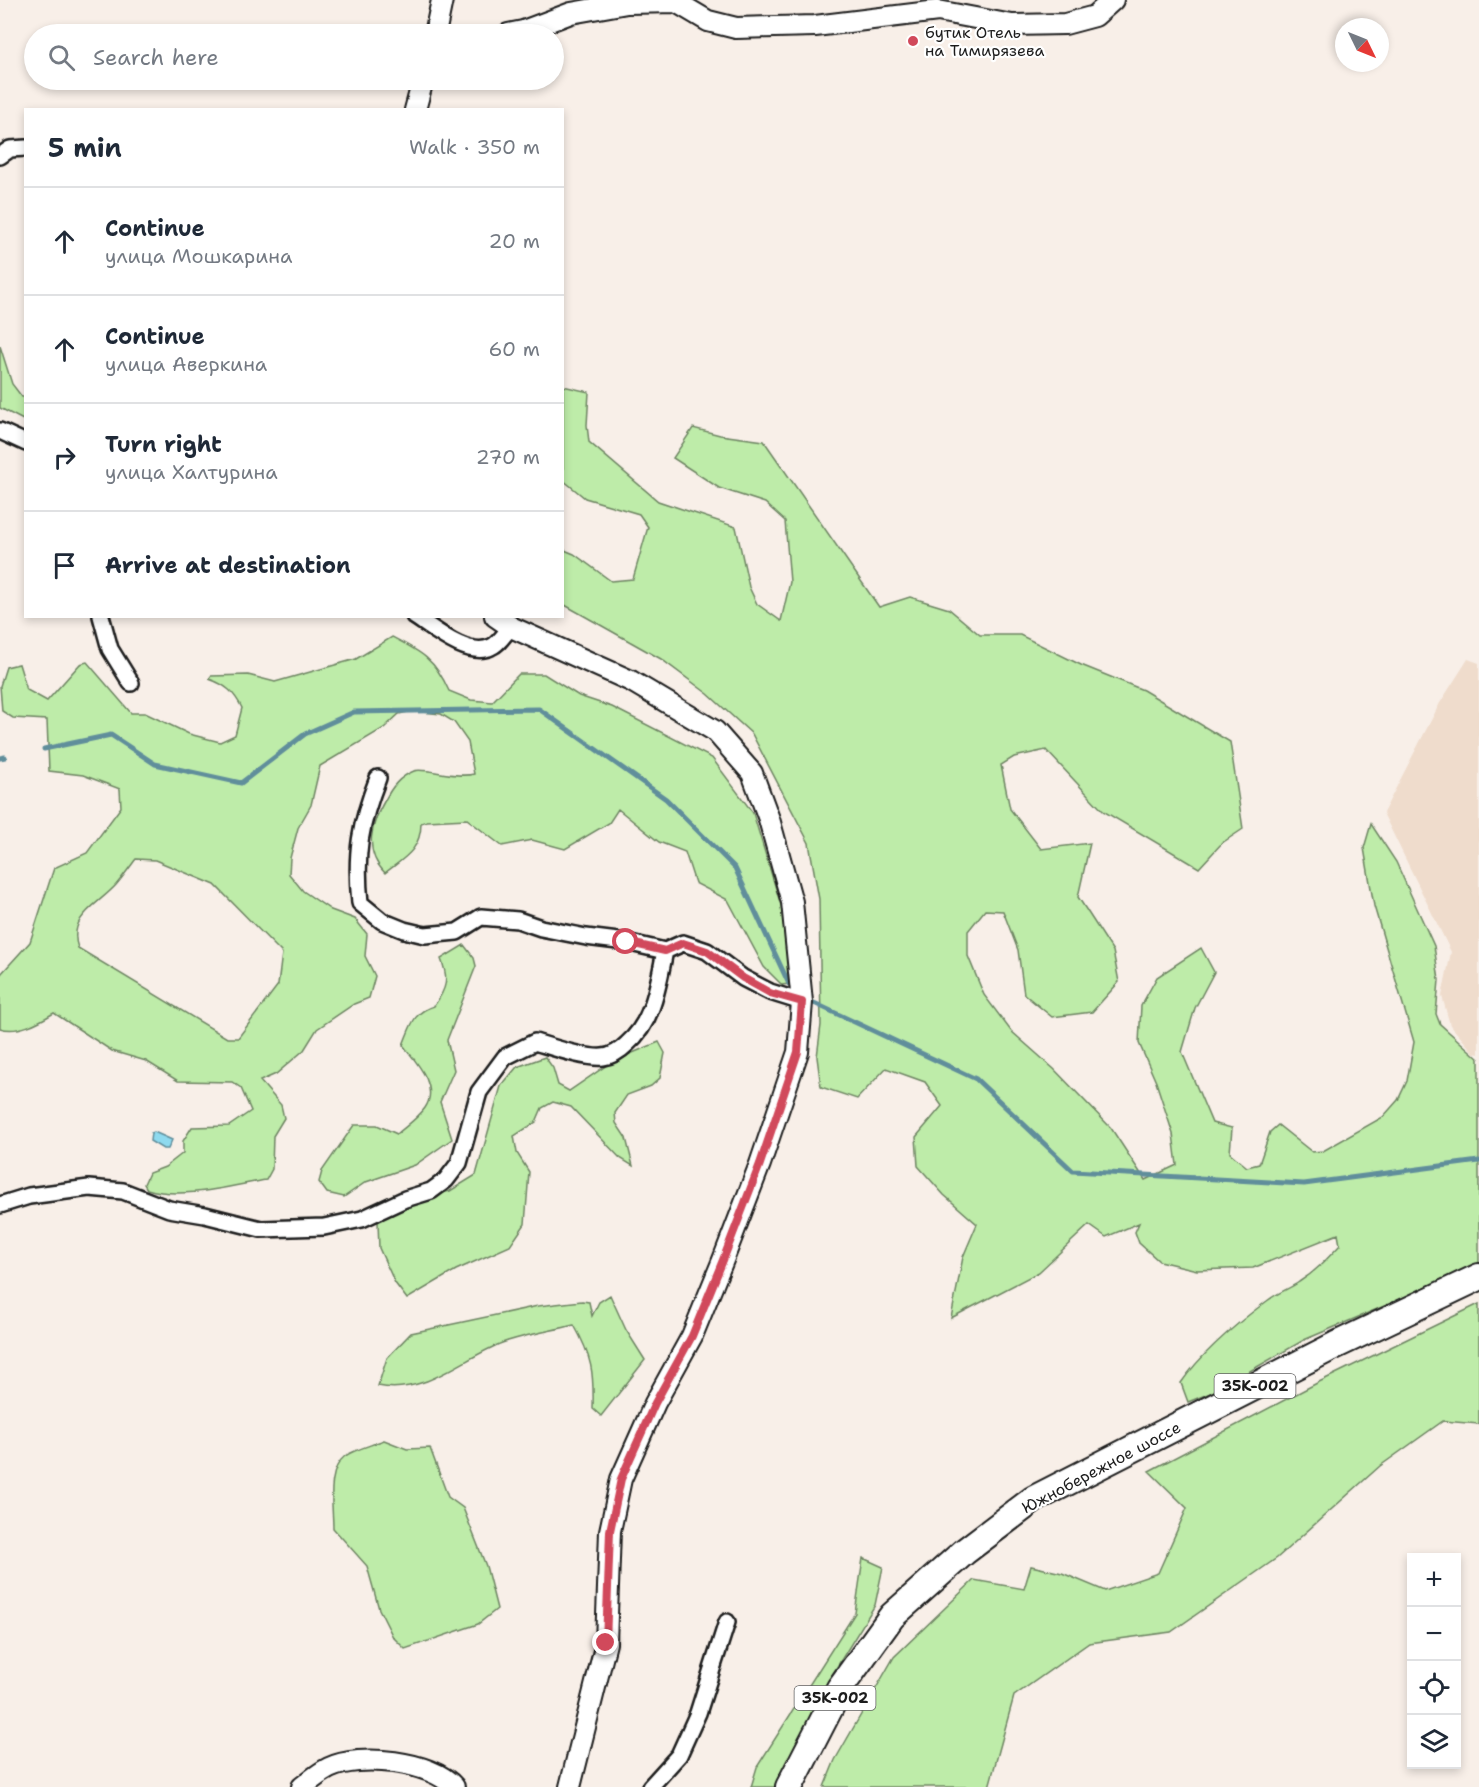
<!DOCTYPE html>
<html lang="en">
<head>
<meta charset="utf-8">
<style>
	:root { --surface:#fff; --page:#f2f2f3; --text:#1f2937; --muted:#747a83; --line:#e0e1e3 }
	body { margin:0; font-family:"Shantell Sans",sans-serif; background:var(--page); color:var(--text) }
	.controls { position:absolute; right:18px; bottom:18px; display:grid; overflow:hidden; border-radius:0px; box-shadow:0 3px 9px #0003 }
	.controls button { width:54px; height:54px; display:grid; place-items:center; padding:0; border:0; border-bottom:2px solid var(--line); background:var(--surface); color:var(--text); font:30px sans-serif }
	.compass { position:absolute; left:1335px; top:18px; width:54px; height:54px; border-radius:50%; background:var(--surface); box-shadow:0 3px 9px #0003; rotate:133deg }
	.stop { position:absolute; width:18px; height:18px; margin:-14px; border:4px solid #d1495b; border-radius:50%; background:#fff }
	.stop.end { background:#d1495b; border-color:#fff; box-shadow:0 2px 6px #0008 }
	.list { margin:0; padding:0; list-style:none }
	h2 { display:flex; justify-content:space-between; align-items:center; height:78px; margin:0; padding:0 24px; font-size:26px }
	h2 small { font-size:20px; font-weight:400; color:var(--muted) }
	.list li { display:grid; grid-template-columns:39px 1fr auto; gap:18px; align-items:center; box-sizing:border-box; height:108px; padding:0 24px; border-top:2px solid var(--line) }
	.list b { display:block; font-size:22px; white-space:nowrap }
	.list p { margin:0; font-size:20px; white-space:nowrap; color:var(--muted) }
	.list em { font-size:20px; font-style:normal; color:var(--muted) }
	.icon { flex:none; width:33px; height:33px; fill:none; stroke:currentColor; stroke-width:2; stroke-linecap:round; stroke-linejoin:round }
	.map { position:relative; flex:none; width:1479px; height:1787px; overflow:hidden }
	.search { position:absolute; background:var(--surface); box-shadow:0 3px 9px #0003; left:24px; top:24px; width:540px; height:66px; display:flex; align-items:center; gap:15px; box-sizing:border-box; padding:0 21px; border-radius:33px; color:var(--muted); font-size:22px }
	.panel { position:absolute; background:var(--surface); box-shadow:0 3px 9px #0003; left:24px; top:108px; width:540px; height:510px; border-radius:0px }
	.map>svg:first-child { display:block }
</style>
</head>
<body>
<div class="map">
<svg width="1479" height="1787" viewBox="0 0 1479 1787">
	<rect width="100%" height="100%" fill="#f8efe8"/>
	<filter id="ink" filterUnits="userSpaceOnUse"><feTurbulence type="fractalNoise" baseFrequency=".0167" numOctaves="2"/><feDisplacementMap in="SourceGraphic" scale="12" xChannelSelector="R" yChannelSelector="G"/><feConvolveMatrix kernelMatrix="1 2 1 2 8 2 1 2 1" color-interpolation-filters="sRGB"/></filter>
	<g filter="url(#ink)">
		<!-- built -->
		<path fill="#efdccc" d="M 1468,659 L 1479,663 L 1479,1054 L 1474,1053 L 1450,1025 L 1442,996 L 1451,952 L 1383,813 L 1440,703 Z"/>
		<!-- green -->
		<path fill="#beeca9" stroke="#6d8462" stroke-width="1.5" fill-rule="evenodd" d="M 0,346 L 12,384 L 22,397 L 25,397 L 25,421 L 0,408 Z
			M 563,386 L 589,392 L 587,425 L 589,442 L 658,501 L 736,527 L 749,587 L 757,604 L 781,621 L 790,582 L 785,521 L 765,503 L 719,488 L 673,458 L 693,428 L 720,435 L 764,441 L 879,607 L 910,597 L 949,609 L 980,635 L 1020,635 L 1081,665 L 1143,690 L 1230,742 L 1243,829 L 1222,843 L 1199,868 L 1103,811 L 1046,750 L 1014,757 L 1001,765 L 1010,809 L 1041,849 L 1090,843 L 1078,897 L 1113,951 L 1119,982 L 1092,1012 L 1052,1017 L 1024,994 L 1018,950 L 1003,911 L 985,910 L 968,931 L 968,956 L 984,995 L 1011,1031 L 1054,1069 L 1111,1128 L 1145,1180 L 1177,1165 L 1173,1134 L 1156,1082 L 1139,1043 L 1141,1006 L 1157,977 L 1201,948 L 1214,972 L 1195,1008 L 1182,1052 L 1212,1123 L 1232,1128 L 1230,1153 L 1247,1167 L 1259,1164 L 1270,1132 L 1278,1125 L 1312,1152 L 1323,1151 L 1383,1117 L 1398,1100 L 1407,1081 L 1414,1042 L 1374,906 L 1364,848 L 1371,824 L 1396,862 L 1434,946 L 1439,980 L 1436,1014 L 1440,1024 L 1479,1059 L 1479,1266 L 1304,1340 L 1213,1392 L 1188,1402 L 1181,1383 C 1203,1351 1236,1324 1267,1301 C 1277,1293 1289,1289 1299,1282 C 1315,1272 1327,1259 1340,1245 L 1338,1234 L 1253,1268 L 1197,1270 L 1159,1261 L 1139,1243 L 1135,1232 L 1139,1223 L 1106,1237 L 1089,1225 L 1039,1272 L 951,1318 L 963,1257 L 977,1224 L 944,1195 L 918,1166 L 916,1137 L 942,1106 L 925,1082 L 886,1068 L 857,1099 L 821,1087 L 817,1057 L 821,1025 L 819,899 L 809,843 L 752,734 L 708,694 L 661,659 L 563,604 L 562,549 L 574,554 L 611,581 L 633,579 L 648,527 L 639,514 L 585,498 L 563,480 Z
			M 392,637 C 421,652 435,659 449,691 L 471,700 L 492,702 L 519,674 L 544,674 L 579,696 L 612,707 L 712,758 L 753,813 L 786,922 L 790,952 L 789,984 L 782,985 L 764,967 L 728,900 L 695,883 L 685,852 L 659,842 L 618,809 L 609,823 L 565,849 L 532,840 L 502,846 L 467,819 L 427,821 L 421,823 C 421,850 404,858 385,873 C 363,851 371,824 385,800 C 392,787 399,777 414,771 C 424,767 456,779 474,774 L 468,742 L 454,722 L 441,714 L 413,711 L 399,714 L 384,728 L 320,766 L 311,805 L 298,828 L 290,858 L 289,874 L 303,891 L 331,910 L 355,919 L 367,934 L 365,956 L 375,976 L 369,998 L 354,1004 L 317,1029 L 304,1050 L 276,1074 L 260,1081 L 281,1105 L 284,1118 L 273,1136 L 272,1169 L 266,1180 C 230,1186 182,1200 147,1189 L 144,1184 L 149,1173 L 165,1167 L 183,1153 L 183,1141 L 192,1127 L 229,1126 L 251,1111 L 241,1088 L 232,1082 L 178,1081 L 146,1061 L 112,1051 L 54,1013 C 39,1022 18,1034 0,1028 L 0,975 L 30,942 L 54,868 L 87,853 L 121,807 L 120,789 L 83,775 L 49,771 L 47,720 L 13,718 L 2,711 L 0,686 L 6,667 L 19,664 L 27,690 L 47,701 L 80,664 L 87,662 L 131,713 L 145,713 L 189,734 L 220,742 L 235,735 L 242,708 C 234,692 226,685 209,679 L 211,676 L 248,675 L 275,682 L 356,659 ZM 136,859 L 155,860 L 215,885 L 282,953 L 278,985 L 238,1038 L 227,1038 L 78,948 C 67,917 98,905 116,885 C 123,877 129,868 136,859 Z
			M 464,945 L 474,958 L 476,966 L 447,1040 L 454,1070 L 440,1102 L 452,1139 L 415,1165 L 366,1182 L 344,1197 L 327,1193 L 319,1182 L 322,1171 L 354,1125 L 377,1125 L 397,1134 C 406,1126 418,1118 425,1108 C 440,1086 415,1061 403,1045 C 411,1026 413,1012 434,1006 C 447,988 449,979 441,959 Z
			M 659,1042 L 665,1053 L 660,1078 L 651,1086 L 627,1095 L 615,1113 L 616,1123 L 626,1138 L 633,1166 L 620,1158 L 571,1107 L 553,1102 L 542,1108 L 536,1122 L 514,1136 L 517,1153 L 529,1172 L 525,1224 L 510,1246 L 456,1270 L 407,1299 L 395,1283 L 379,1248 L 378,1222 L 398,1204 L 450,1191 L 476,1175 L 501,1086 L 517,1067 L 545,1057 L 553,1068 L 558,1085 L 569,1091 L 613,1061 Z
			M 610,1295 L 626,1330 L 645,1360 L 601,1416 L 593,1409 C 594,1372 592,1357 574,1325 C 550,1331 524,1335 502,1343 C 461,1359 424,1396 378,1386 L 387,1358 L 411,1333 L 538,1306 L 582,1301 L 589,1302 L 592,1316 L 599,1302 Z
			M 1479,1304 L 1479,1424 L 1443,1421 L 1380,1466 L 1277,1558 L 1171,1632 L 1089,1643 L 1014,1696 L 989,1787 L 824,1787 L 835,1760 L 894,1657 L 974,1580 L 1024,1589 L 1031,1566 L 1062,1573 L 1105,1591 L 1158,1573 L 1187,1508 L 1149,1471 L 1319,1382 Z
			M 384,1440 L 407,1449 L 430,1448 L 448,1497 L 463,1508 L 486,1566 L 497,1609 L 478,1624 L 405,1649 L 393,1637 L 379,1609 L 367,1566 L 333,1528 C 333,1506 326,1471 345,1456 C 356,1449 372,1445 384,1440 Z
			M 863,1558 L 883,1567 L 875,1605 L 822,1691 L 782,1787 L 751,1787 L 757,1767 L 855,1613 Z"/>
		<!-- water -->
		<path fill="#8edaef" stroke="#608e9b" stroke-width="1.5" d="M 154,1132 L 172,1140 L 168,1149 L 163,1149 L 150,1141 L 151,1133 Z"/>
		<g fill="none" stroke-linecap="round" stroke-linejoin="round">
			<!-- stream -->
			<path stroke="#608e9b" stroke-width="5" d="M 44,749 L 111,735 L 155,764 L 241,783 L 305,734 L 354,712 L 539,709 L 666,799 L 735,868 L 789,984
				M 0,758 L 5,757
				M 814,1003 L 976,1079 L 1073,1171 L 1304,1184 L 1479,1161"/>
			<!-- minor casing -->
			<g stroke="#1c1c1c" stroke-width="20">
				<path id="minor" d="M 0,156 L 10,149 L 26,148
					M 0,431 L 26,443
					M 101,616 L 110,649 L 131,683
					M 414,616 C 434,629 468,658 491,647 C 499,644 505,633 511,627
					M 378,778 C 360,824 355,853 360,903 L 382,921 L 404,930 L 425,935 L 457,932 L 481,917 L 518,920 L 541,928 L 586,937 L 626,942 L 665,951
					M 0,1205 L 29,1196 L 89,1188 L 123,1191 L 169,1209 L 205,1215 L 261,1229 L 324,1227 L 362,1219 L 405,1199 L 431,1191 L 446,1180 L 459,1163 L 479,1092 L 505,1057 L 535,1042 C 552,1047 586,1059 603,1057 C 613,1056 620,1051 627,1044 C 654,1021 658,984 665,951 L 683,943 L 707,951 L 743,978 L 770,992 L 802,1002
					M 650,1787 L 679,1755 L 698,1713 L 727,1622"/>
			</g>
			<!-- tertiary casing -->
			<g stroke="#1c1c1c" stroke-width="24">
				<path id="tertiary" d="M 435,34 L 442,0
					M 508,34 L 523,31 L 571,13 L 627,3 L 676,2 L 708,21 L 736,28 L 815,26 L 938,11 L 1012,25 L 1065,24 L 1095,16 L 1113,0
					M 415,110 L 423,80
					M 495,616 L 511,627 L 631,681 L 715,731 L 752,773 L 769,819 L 792,902 L 802,1002 L 798,1052 L 760,1164 L 723,1260 L 692,1336 L 655,1403 L 621,1479 L 610,1531 L 606,1643 L 570,1787
					M 302,1787 C 310,1781 319,1773 329,1768 C 359,1753 432,1761 454,1787"/>
			</g>
			<!-- trunk casing -->
			<g stroke="#1c1c1c" stroke-width="30">
				<path id="trunk" d="M 789,1787 L 840,1688 L 892,1616 L 964,1552 L 1034,1499 L 1336,1345 L 1479,1277"/>
			</g>
			<!-- minor -->
			<use href="#minor" stroke="#fff" stroke-width="15"/>
			<!-- tertiary -->
			<use href="#tertiary" stroke="#fff" stroke-width="20"/>
			<!-- trunk -->
			<use href="#trunk" stroke="#fff" stroke-width="26"/>
		</g>
	</g>
	<g fill="none" stroke-linecap="round" stroke-linejoin="round" filter="url(#ink)">
		<!-- route -->
		<path stroke="#d1495b" stroke-width="8" d="M 606,1643 L 610,1531 L 621,1479 L 655,1403 L 692,1336 L 723,1260 L 760,1164 L 798,1052 L 802,1002 L 770,993 L 743,978 L 707,951 L 683,943 L 665,951 L 626,942"/>
	</g>
	<!-- markers -->
	<circle fill="#d1495b" stroke="#fff" stroke-width="2" cx="913" cy="41" r="6"/>
	<g text-anchor="middle" stroke-width="4.5" stroke-linejoin="round" paint-order="stroke">
		<!-- shield labels -->
		<g fill="#fff" stroke="#606060" stroke-width="1.5">
			<rect x="1214.5" y="1374" width="81" height="24" rx="4.5"/>
			<rect x="794.5" y="1686" width="81" height="24" rx="4.5"/>
		</g>
		<g font-size="15" font-weight="bold" fill="#1c1c1c">
			<text x="1255" y="1391">35К-002</text>
			<text x="835" y="1703">35К-002</text>
		</g>
		<!-- poi labels -->
		<g font-size="16" fill="#1c1c1c" stroke="#fff" text-anchor="start">
			<text x="925" y="38">бутик Отель<tspan x="925" dy="18">на Тимирязева</tspan></text>
		</g>
		<!-- street labels -->
		<g font-size="16" fill="#1c1c1c" stroke="#fff">
			<text transform="translate(1101 1467) rotate(-28)" y="6">Южнобережное шоссе</text>
		</g>
	</g>
</svg>
<div class="controls">
<button>+</button>
<button>−</button>
<button><svg class="icon" aria-label="locate" viewBox="0 0 24 24"><circle cx="12" cy="12" r="6"/><path d="M12 2v4M12 18v4M2 12h4M18 12h4"/></svg></button>
<button><svg class="icon" aria-label="layers" viewBox="0 0 24 24"><path d="M12 4l9 5-9 5-9-5zM3 14l9 5 9-5"/></svg></button>
</div>
<svg class="compass" viewBox="-18 -18 36 36"><path d="M0-13l5 13h-10z" fill="#e53935"/><path d="M0 13l5-13h-10z" fill="#747a83"/></svg>
<div class="stop" style="left:626px;top:942px"></div>
<div class="stop end" style="left:606px;top:1643px"></div>
<div class="search"><svg class="icon" aria-label="search" viewBox="0 0 24 24"><circle cx="10" cy="10" r="6"/><path d="M15 15l6 6"/></svg>Search here</div>
<section class="panel">
<h2>5 min<small>Walk · 350 m</small></h2>
<ul class="list">
<li><svg class="icon" aria-label="ahead" viewBox="0 0 24 24"><path d="M12 20V5M6 11l6-6 6 6"/></svg><div><b>Continue</b><p>улица Мошкарина</p></div><em>20 m</em></li>
<li><svg class="icon" aria-label="ahead" viewBox="0 0 24 24"><path d="M12 20V5M6 11l6-6 6 6"/></svg><div><b>Continue</b><p>улица Аверкина</p></div><em>60 m</em></li>
<li><svg class="icon" aria-label="right" viewBox="0 0 24 24"><path d="M7 20v-9h11M14 6l5 5-5 5"/></svg><div><b>Turn right</b><p>улица Халтурина</p></div><em>270 m</em></li>
<li><svg class="icon" aria-label="arrive" viewBox="0 0 24 24"><path d="M6 21V4h12l-3 4 3 4H6"/></svg><div><b>Arrive at destination</b></div></li>
</ul>
</section>
</div>
</body>
</html>
